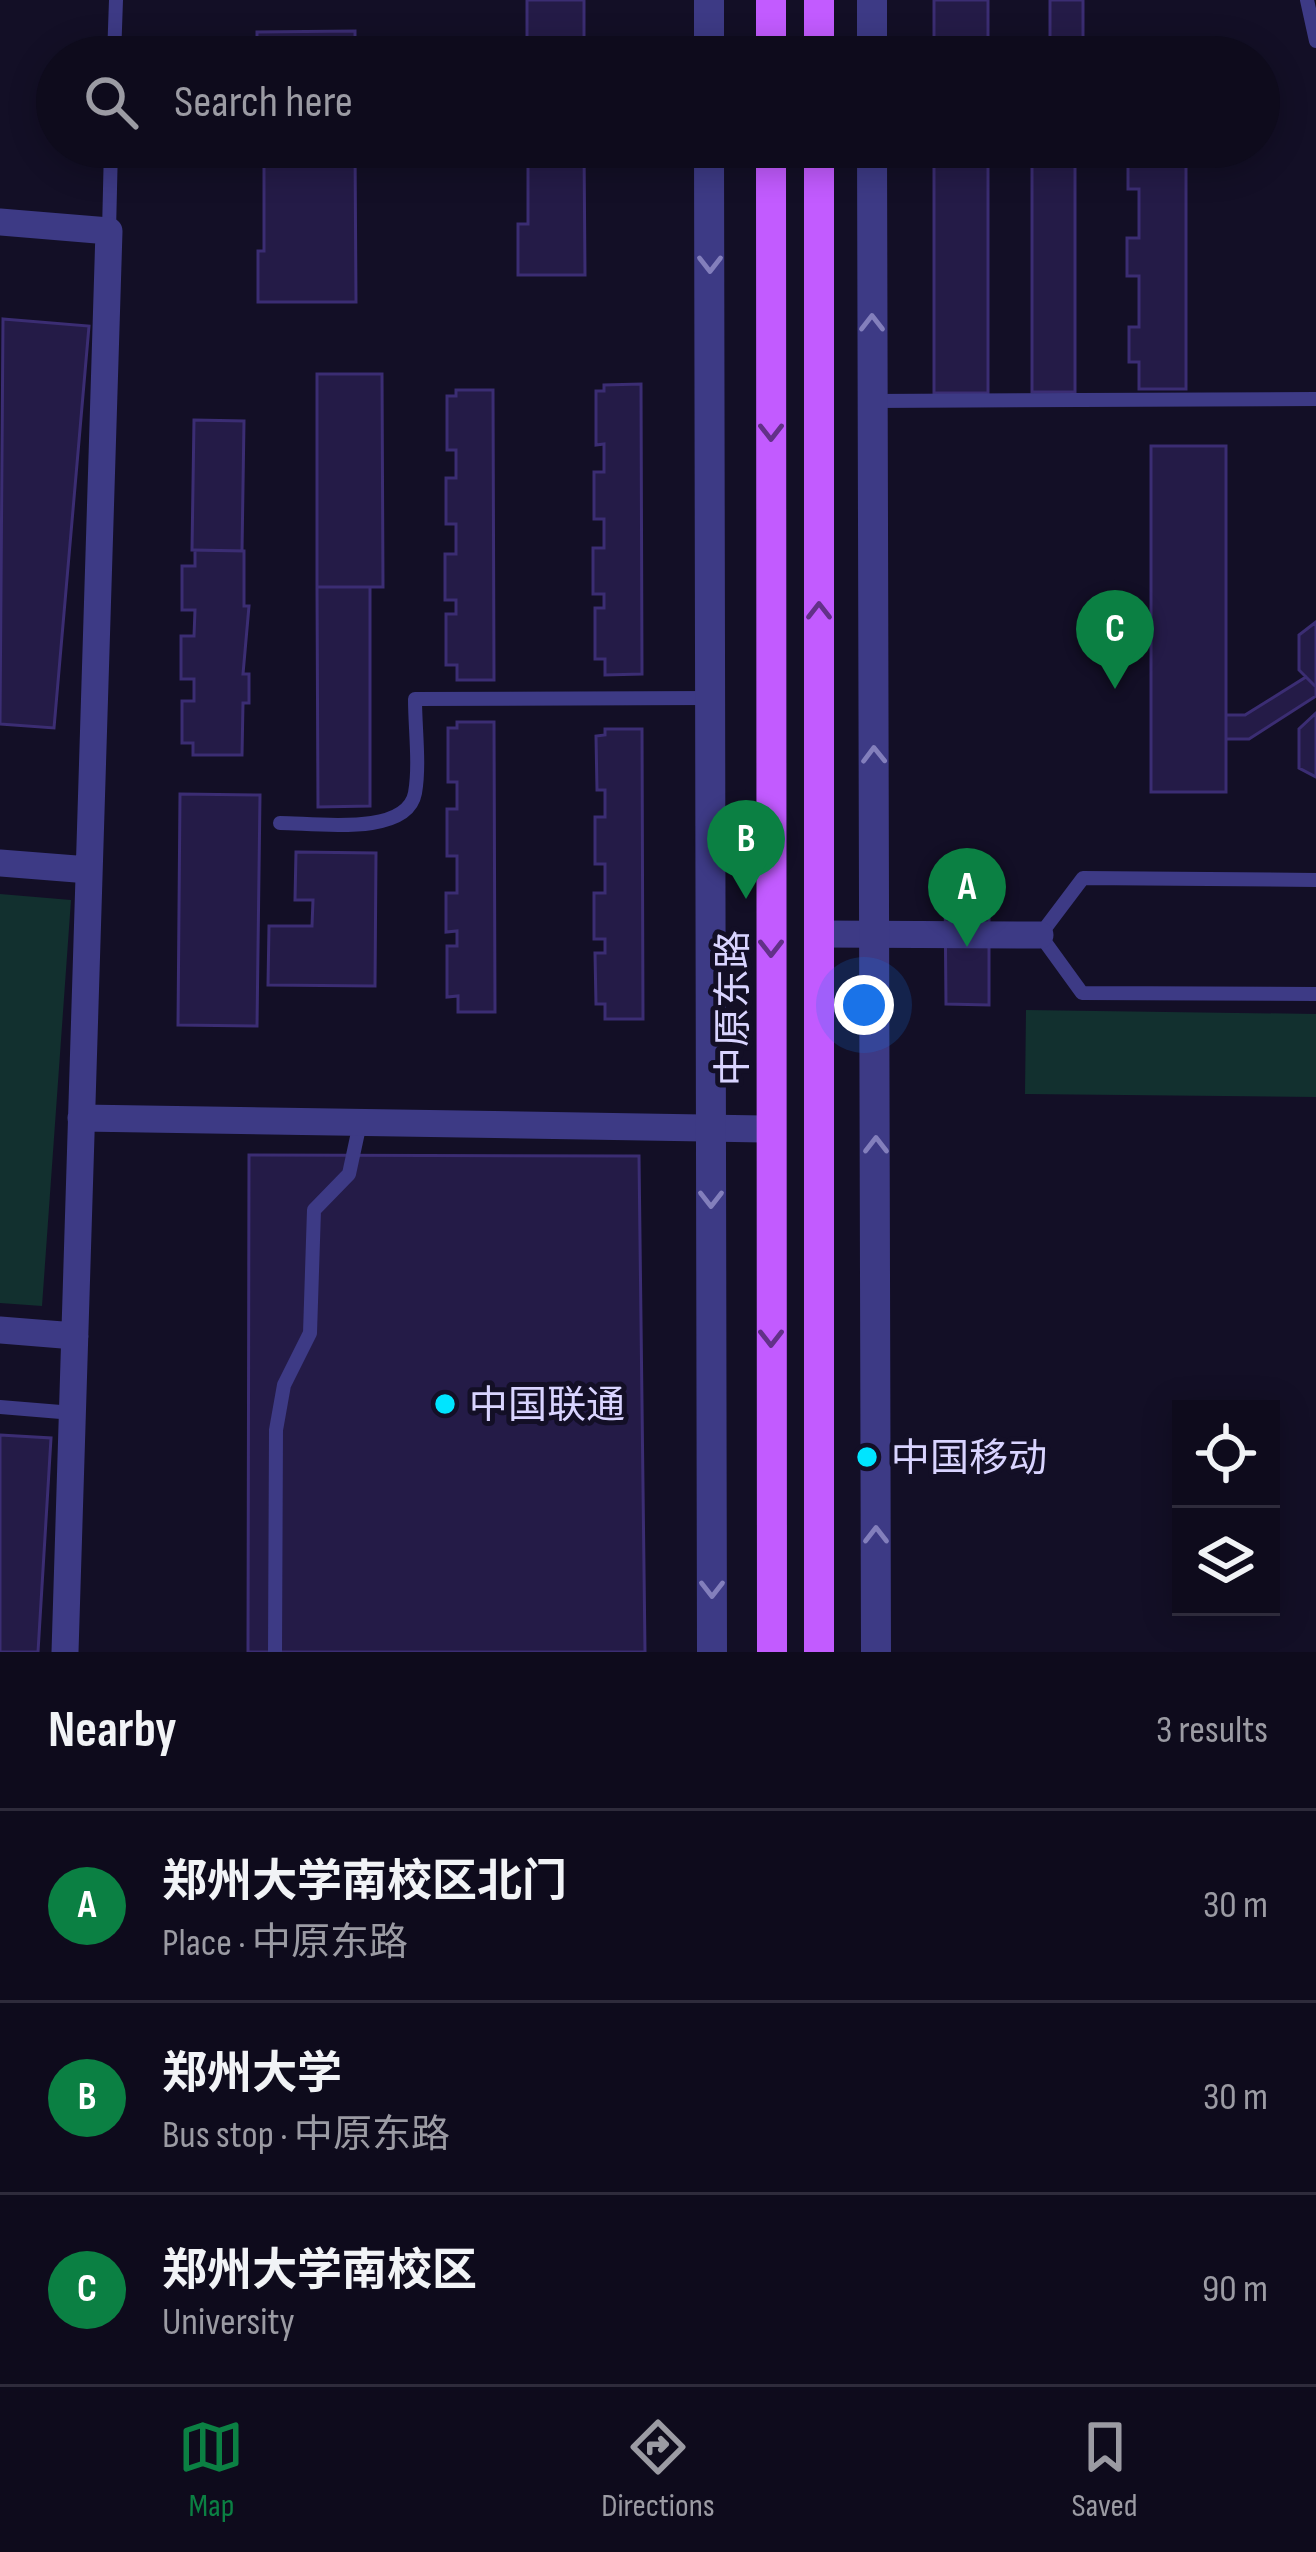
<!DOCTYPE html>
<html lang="en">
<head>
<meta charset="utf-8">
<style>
	:root { --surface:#0e0b1c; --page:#1c1929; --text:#f1f3f6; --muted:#9b9ba3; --line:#2e2b3b; --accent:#0b8043 }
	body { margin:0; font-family:"Sofia Sans Condensed","Noto Sans SC",sans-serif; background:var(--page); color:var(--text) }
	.controls { position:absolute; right:36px; bottom:36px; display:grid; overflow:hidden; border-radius:0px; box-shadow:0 6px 30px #0003 }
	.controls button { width:108px; height:108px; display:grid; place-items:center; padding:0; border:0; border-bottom:3px solid var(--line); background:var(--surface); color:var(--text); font:60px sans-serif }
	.you { position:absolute; left:864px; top:1005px; width:42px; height:42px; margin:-30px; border:9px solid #fff; border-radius:50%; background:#1a73e8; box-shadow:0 0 0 18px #1a73e833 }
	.badge { display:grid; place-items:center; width:78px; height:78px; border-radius:50%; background:var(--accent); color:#fff; font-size:39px; font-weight:700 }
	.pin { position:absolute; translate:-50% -99px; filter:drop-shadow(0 3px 6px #0008) }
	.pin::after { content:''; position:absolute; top:63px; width:42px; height:36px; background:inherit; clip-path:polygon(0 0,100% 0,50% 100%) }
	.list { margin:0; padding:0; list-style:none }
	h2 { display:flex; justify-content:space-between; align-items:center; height:156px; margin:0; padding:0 48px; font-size:51px }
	h2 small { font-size:39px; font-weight:400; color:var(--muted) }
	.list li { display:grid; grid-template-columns:78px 1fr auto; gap:36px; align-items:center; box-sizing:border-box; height:192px; padding:0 48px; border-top:3px solid var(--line) }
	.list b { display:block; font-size:45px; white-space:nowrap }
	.list p { margin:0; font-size:39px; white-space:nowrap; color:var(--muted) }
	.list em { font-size:39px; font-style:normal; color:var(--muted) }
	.icon { flex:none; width:66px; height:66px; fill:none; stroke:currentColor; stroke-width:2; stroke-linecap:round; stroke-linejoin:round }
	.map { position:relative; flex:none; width:1316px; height:1652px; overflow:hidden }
	.search { position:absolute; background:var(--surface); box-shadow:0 6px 30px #0003; left:36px; right:36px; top:36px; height:132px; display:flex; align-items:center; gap:30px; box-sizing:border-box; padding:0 42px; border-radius:66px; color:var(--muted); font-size:45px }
	.sheet { height:732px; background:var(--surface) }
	nav { display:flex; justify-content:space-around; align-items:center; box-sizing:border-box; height:168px; border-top:3px solid var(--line); background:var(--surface); font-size:33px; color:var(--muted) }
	nav a { display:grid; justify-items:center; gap:6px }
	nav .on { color:var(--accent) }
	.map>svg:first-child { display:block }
</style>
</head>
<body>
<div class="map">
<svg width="1316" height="1652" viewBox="0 0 1316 1652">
	<rect width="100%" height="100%" fill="#130f26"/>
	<!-- green -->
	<path fill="#12302f" d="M 0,894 L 71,900 L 42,1306 L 0,1303 Z
		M 1026,1010 L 1316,1014 L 1316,1097 L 1025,1094 Z"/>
	<!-- building -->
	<path fill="#241b47" stroke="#3b2d73" stroke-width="3" d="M 527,0 L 584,0 L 584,57 L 527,57 Z
		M 934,0 L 988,0 L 988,57 L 934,57 Z
		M 1050,0 L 1083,0 L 1083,57 L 1050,57 Z
		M 355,31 L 355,57 L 257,57 L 257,32 Z
		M 264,147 L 355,147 L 356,302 L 258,302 L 258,251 L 264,251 Z
		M 528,147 L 584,147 L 585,275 L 518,275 L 518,224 L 528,224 Z
		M 934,147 L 988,147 L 988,393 L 934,393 Z
		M 1032,147 L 1075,147 L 1075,392 L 1032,392 Z
		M 1139,147 L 1186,147 L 1186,389 L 1139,389 L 1139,362 L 1129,362 L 1129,327 L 1139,327 L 1139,276 L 1127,276 L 1127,238 L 1139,238 L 1139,189 L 1128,189 L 1128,154 L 1139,154 Z
		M 3,319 L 89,326 L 54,728 L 0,724 Z
		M 317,374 L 382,374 L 383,587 L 317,587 Z
		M 641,384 L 642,674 L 605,675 L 605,659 L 595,659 L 595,608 L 604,608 L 604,594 L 593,594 L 593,548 L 604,548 L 604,519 L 594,519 L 594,472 L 604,472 L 604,444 L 596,445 L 596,391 L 604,391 L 604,385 Z
		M 456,390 L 493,390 L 494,680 L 457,680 L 457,665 L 446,665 L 446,614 L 456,614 L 456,600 L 445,600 L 445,554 L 456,554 L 456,524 L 446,524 L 446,478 L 456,478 L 456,450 L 447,450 L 447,396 L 456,396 Z
		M 194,420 L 244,421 L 242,551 L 192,550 Z
		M 1151,446 L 1226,446 L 1226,792 L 1151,792 Z
		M 195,550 L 244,551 L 244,606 L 249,606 L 243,674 L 249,674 L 249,703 L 243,703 L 242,755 L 193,755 L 193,743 L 182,743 L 182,701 L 194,701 L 194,679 L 181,679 L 181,636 L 194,636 L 195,610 L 182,610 L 182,566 L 195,566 Z
		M 317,587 L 370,587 L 370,806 L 318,807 Z
		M 1316,622 L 1316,687 L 1299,670 L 1299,635 Z
		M 1306,677 L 1316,687 L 1316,696 L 1249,739 L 1226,739 L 1226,715 L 1245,715 Z
		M 1316,713 L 1316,777 L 1299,768 L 1299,729 Z
		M 457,722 L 494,722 L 495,1012 L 458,1012 L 458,996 L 447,997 L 447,946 L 457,946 L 457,931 L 446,932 L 446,893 L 457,893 L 457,856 L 447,856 L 447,809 L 457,809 L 457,782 L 448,782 L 448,728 L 457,728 Z
		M 605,729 L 642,729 L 643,1019 L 605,1019 L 605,1004 L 596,1004 L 595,953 L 605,953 L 605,939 L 594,939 L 594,893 L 605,893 L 605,864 L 595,864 L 595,817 L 605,817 L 605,790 L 597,790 L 596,736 L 605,735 Z
		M 180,794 L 260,795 L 257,1026 L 178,1025 Z
		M 296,852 L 376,853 L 375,986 L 268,985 L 269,926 L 312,926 L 313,900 L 295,900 Z
		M 945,889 L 989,890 L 989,1005 L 946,1004 Z
		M 249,1155 L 639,1156 L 645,1652 L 248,1652 Z
		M 0,1435 L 51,1438 L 38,1652 L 0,1652 Z"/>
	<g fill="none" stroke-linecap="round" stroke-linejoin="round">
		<!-- service -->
		<path stroke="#3d3a85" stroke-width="14" d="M 1307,0 L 1316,41
			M 114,57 L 116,0
			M 109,231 L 111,147
			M 871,401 L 1316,399
			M 280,823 C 315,823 407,837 415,793 C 420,764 415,729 415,699 L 710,698
			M 1316,880 L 1083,878 L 1040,935 L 1082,993 L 1316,994
			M 0,1407 L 73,1413
			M 275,1652 L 276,1430 L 284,1385 L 310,1333 L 314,1210 L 349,1174 L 360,1123"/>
		<!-- minor -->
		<path stroke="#3d3a85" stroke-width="27" d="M 0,222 L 109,231 L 65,1652
			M 0,863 L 89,870
			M 819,934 L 1040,935
			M 81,1118 L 771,1129
			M 0,1330 L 75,1336"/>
		<!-- tertiary -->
		<path stroke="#3d3a85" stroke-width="30" d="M 709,0 L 709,57
			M 872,57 L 872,0
			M 709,147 L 712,1652
			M 872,147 L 876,1652"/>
		<!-- primary -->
		<path stroke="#c25bff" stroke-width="30" d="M 771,0 L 771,57
			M 819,0 L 819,57
			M 771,147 L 772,1652
			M 819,147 L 819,1652"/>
	</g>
	<!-- one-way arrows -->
	<defs><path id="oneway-chevron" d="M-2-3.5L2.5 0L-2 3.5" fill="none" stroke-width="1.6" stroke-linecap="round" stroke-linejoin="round" transform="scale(3)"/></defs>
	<g stroke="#837fbc">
		<use href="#oneway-chevron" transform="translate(710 264) rotate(90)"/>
		<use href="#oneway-chevron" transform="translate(872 323) rotate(-90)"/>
		<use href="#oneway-chevron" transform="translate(874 755) rotate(-91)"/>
		<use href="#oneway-chevron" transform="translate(876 1145) rotate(-90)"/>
		<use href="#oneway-chevron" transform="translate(711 1199) rotate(90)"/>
		<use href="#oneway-chevron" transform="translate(876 1535) rotate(-90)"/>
		<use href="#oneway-chevron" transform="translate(712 1589) rotate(90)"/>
	</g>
	<g stroke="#623188">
		<use href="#oneway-chevron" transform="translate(771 432) rotate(90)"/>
		<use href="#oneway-chevron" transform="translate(819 611) rotate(-90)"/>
		<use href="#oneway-chevron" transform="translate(771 948) rotate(90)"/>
		<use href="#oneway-chevron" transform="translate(771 1338) rotate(90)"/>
	</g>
	<!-- markers -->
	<g fill="#00e5ff" stroke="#130f26" stroke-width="4.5">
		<circle cx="445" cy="1404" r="12"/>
		<circle cx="867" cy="1457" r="12"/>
	</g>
	<g text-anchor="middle" stroke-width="10" stroke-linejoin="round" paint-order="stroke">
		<!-- street labels -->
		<g font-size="39" fill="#d9d4ff" stroke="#130f26">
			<text transform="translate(732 1008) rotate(-90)" y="14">中原东路</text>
		</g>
		<!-- poi labels -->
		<g font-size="39" fill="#d9d4ff" stroke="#130f26" text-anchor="start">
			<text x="469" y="1418">中国联通</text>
			<text x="891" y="1471">中国移动</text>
		</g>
	</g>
</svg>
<div class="controls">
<button><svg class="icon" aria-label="locate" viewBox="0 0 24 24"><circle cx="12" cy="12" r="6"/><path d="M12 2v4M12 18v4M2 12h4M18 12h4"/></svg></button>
<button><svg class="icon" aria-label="layers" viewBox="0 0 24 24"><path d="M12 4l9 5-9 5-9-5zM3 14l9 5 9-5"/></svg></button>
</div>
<div class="you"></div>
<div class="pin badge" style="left:967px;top:947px">A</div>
<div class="pin badge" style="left:746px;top:899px">B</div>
<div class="pin badge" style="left:1115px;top:689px">C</div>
<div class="search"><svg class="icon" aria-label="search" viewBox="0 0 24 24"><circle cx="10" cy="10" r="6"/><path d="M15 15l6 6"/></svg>Search here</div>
</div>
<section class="sheet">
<h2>Nearby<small>3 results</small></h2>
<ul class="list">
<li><span class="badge">A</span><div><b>郑州大学南校区北门</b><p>Place · 中原东路</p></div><em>30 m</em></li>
<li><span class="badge">B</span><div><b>郑州大学</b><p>Bus stop · 中原东路</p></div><em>30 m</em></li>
<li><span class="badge">C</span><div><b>郑州大学南校区</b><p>University</p></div><em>90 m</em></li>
</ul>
</section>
<nav>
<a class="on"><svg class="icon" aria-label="map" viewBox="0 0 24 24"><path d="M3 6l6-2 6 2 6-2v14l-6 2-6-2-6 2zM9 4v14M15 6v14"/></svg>Map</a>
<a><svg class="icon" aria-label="directions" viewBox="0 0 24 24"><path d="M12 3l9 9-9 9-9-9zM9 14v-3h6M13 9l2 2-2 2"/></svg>Directions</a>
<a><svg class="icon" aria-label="saved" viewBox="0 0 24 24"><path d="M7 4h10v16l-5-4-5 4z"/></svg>Saved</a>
</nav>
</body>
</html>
